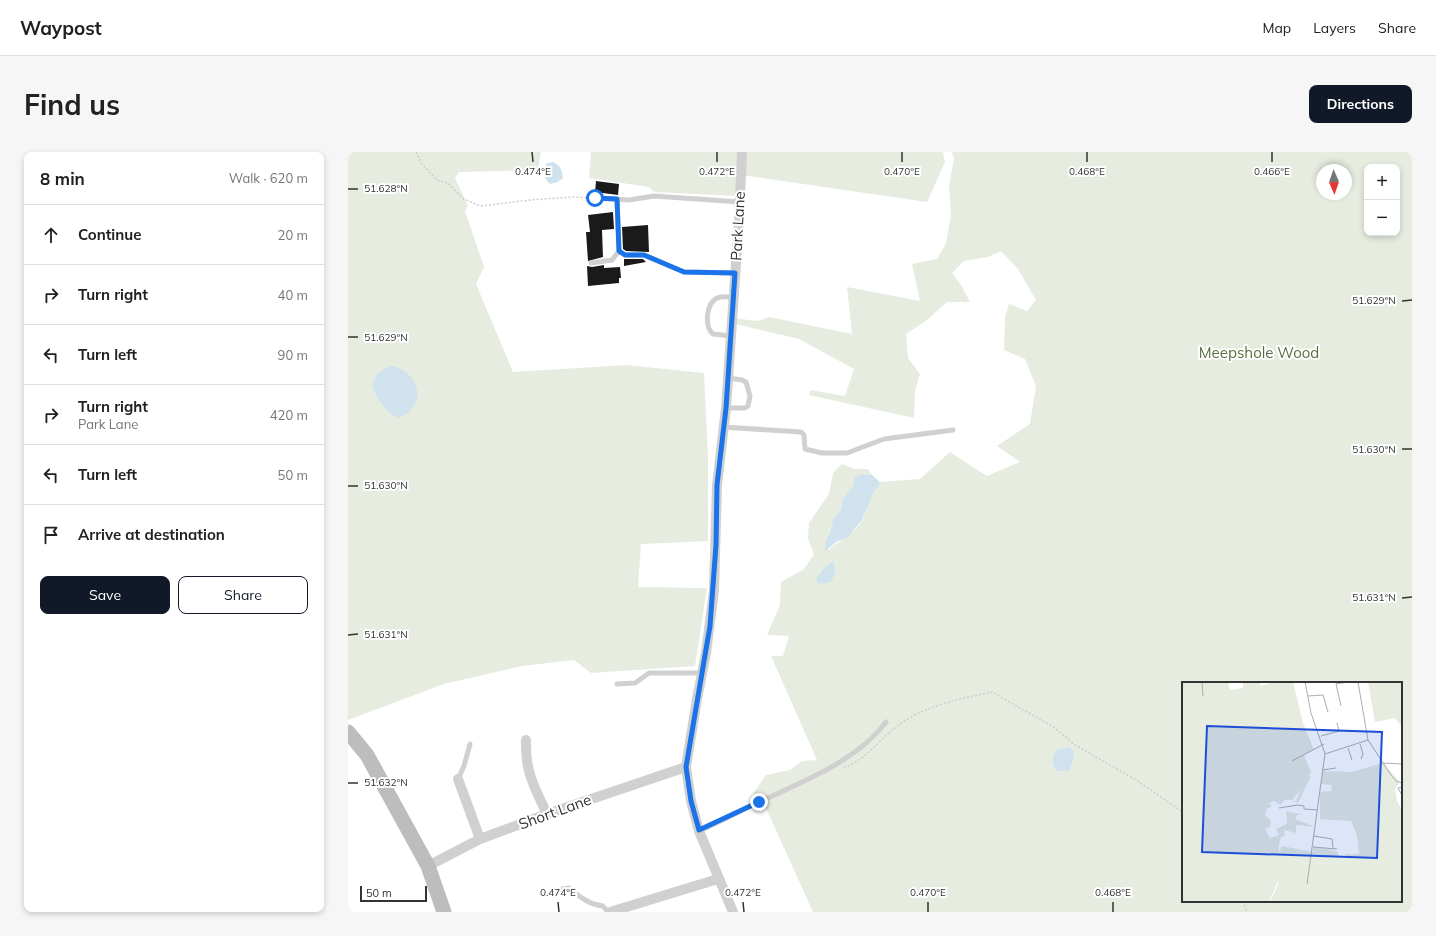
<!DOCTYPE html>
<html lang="en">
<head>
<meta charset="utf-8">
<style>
	:root { --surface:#fff; --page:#f6f6f6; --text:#202124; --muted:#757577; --line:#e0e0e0; --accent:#111827 }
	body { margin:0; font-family:Mulish,sans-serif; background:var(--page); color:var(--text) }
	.controls { position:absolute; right:12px; top:12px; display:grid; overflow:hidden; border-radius:8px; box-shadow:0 2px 6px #0003 }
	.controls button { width:36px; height:36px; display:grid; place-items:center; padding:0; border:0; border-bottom:1px solid var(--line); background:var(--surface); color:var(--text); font:20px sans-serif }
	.compass { position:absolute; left:968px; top:12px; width:36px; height:36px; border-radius:50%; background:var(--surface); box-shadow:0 2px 6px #0003; rotate:178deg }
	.scale { position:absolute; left:12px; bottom:10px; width:67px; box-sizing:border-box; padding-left:4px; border:2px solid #333; border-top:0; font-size:11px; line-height:14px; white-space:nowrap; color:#333; -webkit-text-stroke:3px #fff; paint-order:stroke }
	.stop { position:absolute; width:12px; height:12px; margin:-9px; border:3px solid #1a73e8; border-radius:50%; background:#fff }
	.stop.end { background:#1a73e8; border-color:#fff; box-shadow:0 1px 4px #0008 }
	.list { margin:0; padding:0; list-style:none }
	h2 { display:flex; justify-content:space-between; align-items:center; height:52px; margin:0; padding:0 16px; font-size:17px }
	h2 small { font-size:13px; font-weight:400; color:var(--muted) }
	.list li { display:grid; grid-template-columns:26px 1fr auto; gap:12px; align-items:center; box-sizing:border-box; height:60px; padding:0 16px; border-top:1px solid var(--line) }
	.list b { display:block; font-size:15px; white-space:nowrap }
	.list p { margin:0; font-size:13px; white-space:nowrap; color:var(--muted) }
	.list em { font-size:13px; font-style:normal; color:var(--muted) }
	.actions { display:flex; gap:8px; padding:12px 16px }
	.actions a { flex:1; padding:9px 0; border:1px solid var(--accent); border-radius:8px; text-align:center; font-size:14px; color:var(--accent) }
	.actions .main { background:var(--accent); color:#fff }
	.icon { flex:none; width:22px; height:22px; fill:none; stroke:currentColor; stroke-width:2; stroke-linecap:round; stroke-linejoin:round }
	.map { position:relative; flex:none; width:1064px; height:760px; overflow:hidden; border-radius:8px }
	header { display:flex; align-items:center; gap:24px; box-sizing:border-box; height:56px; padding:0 20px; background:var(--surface); border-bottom:1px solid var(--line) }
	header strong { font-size:19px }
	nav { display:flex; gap:22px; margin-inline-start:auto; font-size:14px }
	.intro { display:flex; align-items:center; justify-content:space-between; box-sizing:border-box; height:96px; padding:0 24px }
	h1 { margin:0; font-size:28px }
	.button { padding:10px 18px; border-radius:8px; background:var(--accent); color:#fff; font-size:14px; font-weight:700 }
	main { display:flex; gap:24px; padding:0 24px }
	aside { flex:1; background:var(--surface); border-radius:8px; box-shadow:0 2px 6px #0003 }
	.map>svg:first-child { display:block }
</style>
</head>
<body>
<header>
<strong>Waypost</strong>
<nav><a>Map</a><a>Layers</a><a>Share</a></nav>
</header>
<div class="intro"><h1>Find us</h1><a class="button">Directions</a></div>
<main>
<aside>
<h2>8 min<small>Walk · 620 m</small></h2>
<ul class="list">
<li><svg class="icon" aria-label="ahead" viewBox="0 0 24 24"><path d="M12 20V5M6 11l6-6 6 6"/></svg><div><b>Continue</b></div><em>20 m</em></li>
<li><svg class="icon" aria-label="right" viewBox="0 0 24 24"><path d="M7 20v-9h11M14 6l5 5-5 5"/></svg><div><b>Turn right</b></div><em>40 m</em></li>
<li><svg class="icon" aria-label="left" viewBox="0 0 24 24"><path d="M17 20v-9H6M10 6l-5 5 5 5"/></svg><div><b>Turn left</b></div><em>90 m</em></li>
<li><svg class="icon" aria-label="right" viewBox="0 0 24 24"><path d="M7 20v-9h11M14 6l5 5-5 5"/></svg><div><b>Turn right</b><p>Park Lane</p></div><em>420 m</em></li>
<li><svg class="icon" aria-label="left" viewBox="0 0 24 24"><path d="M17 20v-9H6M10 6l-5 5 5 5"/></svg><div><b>Turn left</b></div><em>50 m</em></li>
<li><svg class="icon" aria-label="arrive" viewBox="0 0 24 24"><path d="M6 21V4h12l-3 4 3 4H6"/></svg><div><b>Arrive at destination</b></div></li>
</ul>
<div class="actions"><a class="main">Save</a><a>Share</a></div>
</aside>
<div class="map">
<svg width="1064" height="760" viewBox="0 0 1064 760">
	<rect width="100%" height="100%" fill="#fff"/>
	<!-- green -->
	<path fill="#e6ecdf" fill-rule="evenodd" d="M 0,0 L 193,0 L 190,18 L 111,20 L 107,26 L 120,54 L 117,59 L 136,115 L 128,132 L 165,220 L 278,213 L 356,221 L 360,303 L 360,389 L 293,392 L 290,435 L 359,436 L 347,514 L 243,521 L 226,508 L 174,514 L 96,532 L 0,568 Z
		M 243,0 L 595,0 L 597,10 L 579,50 L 393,23 L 388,44 L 306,40 L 301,35 L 241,26 Z
		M 604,0 L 1064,0 L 1064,760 L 465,760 L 413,645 L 405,642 L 418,623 L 442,618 L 454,609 L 469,608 L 423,504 L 435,504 L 441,484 L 419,483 L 432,453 L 433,430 L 456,417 L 466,402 L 460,387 L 461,371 L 481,342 L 485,321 L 494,312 L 506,317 L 520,317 L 524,323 L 515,322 L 494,348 L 493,358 L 485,367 L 485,373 L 481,380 L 480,398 C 493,388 507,381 515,367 C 519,358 521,348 525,340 C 527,336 531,335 532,330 L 572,327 L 602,300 L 639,324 L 672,310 L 649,294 L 682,272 L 688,234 L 677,207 L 656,198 L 657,165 L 661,152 L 679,159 L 688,148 L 670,117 L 653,99 L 640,105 L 616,109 L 604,121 L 613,133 L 622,150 L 599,150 L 579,168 L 558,182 L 560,206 L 572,222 L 567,239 L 566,266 L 461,243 L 462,238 L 497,244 L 506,217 L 451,187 L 383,171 L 384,166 L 410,169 L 421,165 L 504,182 L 499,135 L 572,149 L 564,112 L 589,107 L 598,91 L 603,63 L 601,34 L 606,6 ZM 1019,15 L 1049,15 L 1049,81 L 1019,81 ZM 974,18 L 998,18 L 998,42 L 974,42 ZM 835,531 L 1053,531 L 1053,749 L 835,749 Z"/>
	<!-- water -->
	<path fill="#cfe2ee" d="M 205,10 C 213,14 214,18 215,26 L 210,30 L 202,32 C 195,26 194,18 199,11 Z
		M 42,214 C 70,217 82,253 51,266 C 37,261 31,248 24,235 L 29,222 Z
		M 515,322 L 524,323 L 532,330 L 530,335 L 526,339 L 514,368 L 499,386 L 490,389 L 477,399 C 476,387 485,378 485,367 L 493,358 L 494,348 L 506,333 L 506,326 Z
		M 486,409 L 487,421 L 483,430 L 470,432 L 468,427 L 476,416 Z
		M 720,595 L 725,598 L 726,605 L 721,619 L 709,619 C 703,612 704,606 708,598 Z"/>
	<!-- building -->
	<path fill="#1a1a1a" d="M 248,29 L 271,32 L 270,43 L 247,40 Z
		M 265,60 L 266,77 L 254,78 L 255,105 L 240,109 L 238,80 L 242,80 L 240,63 Z
		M 300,73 L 301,100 L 278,99 L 275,97 L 274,75 Z
		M 276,107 L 295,107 L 298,110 L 276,114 Z
		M 256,113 L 256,116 L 272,115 L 273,126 L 271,126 L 271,131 L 240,134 L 239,114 L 244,115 Z"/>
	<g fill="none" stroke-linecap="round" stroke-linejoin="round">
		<!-- path -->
		<path stroke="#cdcdcd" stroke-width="1.5" stroke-dasharray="2 2" stroke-linecap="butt" d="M 68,0 L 73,11 L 89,28 L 100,31 L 114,46 L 132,54 L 182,48 L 225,45 L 241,46
			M 496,616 C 517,608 530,589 547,576 C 573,554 612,547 644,540 L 707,576 L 727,593 L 788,628 L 835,660
			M 895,749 L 899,760"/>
		<!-- lane -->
		<path stroke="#d0d0d0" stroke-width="5" d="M 247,46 L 281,48 L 306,44 L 392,50
			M 269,47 L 271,99 L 277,103 L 296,103 L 336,120 L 387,121
			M 243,111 L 264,108 L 271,99
			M 383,184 L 365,182 C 356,174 358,152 369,146 C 374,144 380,145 385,145
			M 378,256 L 397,256 L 400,254 L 402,244 L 398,230 L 394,228 L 380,226
			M 375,275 L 453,280 L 456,283 L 457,297 L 474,301 L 499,301 L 536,287 L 605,278
			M 269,532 L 287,531 L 301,521 L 354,521
			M 110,627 L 116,614 L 122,592
			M 351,679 C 371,670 390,660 409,651 C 453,630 508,610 538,570
			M 207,738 L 221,736 C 232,745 240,752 255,754 L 260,760"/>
		<!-- street -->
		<path stroke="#d0d0d0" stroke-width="10" d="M 178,588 C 177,620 186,634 199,662
			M 110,627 L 132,687
			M 80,714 L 132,687 L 199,662 L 338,615
			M 262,760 L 370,727
			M 385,760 L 351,679 L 343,649 L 338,615 L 349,547 L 358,501 L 366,438 L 369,333 L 378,256 L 391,68 L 394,0"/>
		<!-- secondary -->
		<path stroke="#bdbdbd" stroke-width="15" d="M 0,580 L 19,603 L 80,714 L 96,760"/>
	</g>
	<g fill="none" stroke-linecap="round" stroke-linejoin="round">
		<!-- route -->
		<path stroke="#1a73e8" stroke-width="5" d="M 247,46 L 269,47 L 271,99 L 277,103 L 296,103 L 336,120 L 387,121 L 378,256 L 369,333 L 368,393 L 362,474 L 338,615 L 343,649 L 351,678 L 411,650"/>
	</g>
	<!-- ticks -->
	<path fill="none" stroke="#333" stroke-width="1.5" d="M 184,0 L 185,10M 369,0 L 369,10M 554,0 L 554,10M 739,0 L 739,10M 924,0 L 924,10M 0,37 L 10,37M 1054,149 L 1064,148M 0,185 L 10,185M 1054,297 L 1064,297M 0,334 L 10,334M 1054,446 L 1064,445M 0,483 L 10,482M 0,631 L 10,631M 210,750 L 211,760M 395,750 L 396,760M 580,750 L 580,760M 765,750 L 765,760"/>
	<g text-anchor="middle" stroke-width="4" stroke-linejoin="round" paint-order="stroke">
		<!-- street labels -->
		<g font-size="15" fill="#333" stroke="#fff">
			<text transform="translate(390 74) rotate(-87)" y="5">Park Lane</text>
			<text transform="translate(207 660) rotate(-20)" y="5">Short Lane</text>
		</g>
		<!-- park labels -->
		<g font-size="15" fill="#56703f" stroke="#fff">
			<text x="911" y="206">Meepshole Wood</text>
		</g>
	</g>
	<!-- overview -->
	<g transform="translate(834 530)">
		<rect width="220" height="220" fill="#fff"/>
		<path d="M 0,0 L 46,0 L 48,8 L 61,6 L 61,0 L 77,0 L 79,4 L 92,0 L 111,0 L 121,41 L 132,68 L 122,73 L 129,90 L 126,93 L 129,94 L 116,121 L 111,119 L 114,119 L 119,107 L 110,118 L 103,118 L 98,123 L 92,119 L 87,121 L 90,124 L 85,127 L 83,133 L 89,139 L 88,145 L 83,147 L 88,156 L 95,154 L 97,152 L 94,147 L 105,142 L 104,129 L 121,133 L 115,133 L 113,137 L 133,145 L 114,143 L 114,151 L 102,148 L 103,154 L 99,155 L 97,162 L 97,196 L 97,171 L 100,164 L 131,170 L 131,165 L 145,167 L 156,170 L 156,174 L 163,176 L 164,172 L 177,172 L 175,153 L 169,139 L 138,137 L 138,110 L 149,109 L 150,103 L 139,102 L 141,89 L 170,90 L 201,81 L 218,100 L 213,107 L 215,119 L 220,128 L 220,220 L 88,220 L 96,203 L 97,197 L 87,220 L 0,220 ZM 186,0 L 220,0 L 220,45 L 213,36 L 193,40 Z" fill="#e6ecdf"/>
		<path fill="none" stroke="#adadad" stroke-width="1" d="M 20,0 L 21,14M 123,0 L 129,31 L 143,72 L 125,202M 176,0 L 186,58 L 209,93 L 214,99 L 220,101M 126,14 L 141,13 L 146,30M 159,24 L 154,2 L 165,0M 139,54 L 157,49 L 155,41M 178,62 L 181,72 L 179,77M 166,66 L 170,78M 143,72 L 186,58M 110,79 L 142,62M 200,81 L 220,82M 140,88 L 154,86M 220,105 L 216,106 L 220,113M 97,126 L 116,123 L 122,124 L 122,127 L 135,128M 132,154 L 150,157 L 151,166M 131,165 L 155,167"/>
		<path fill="#1d4ed8" fill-opacity="0.15" stroke="#1d4ed8" stroke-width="2" d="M 25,44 L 200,50 L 195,176 L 20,170 Z"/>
		<rect width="220" height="220" fill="none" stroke="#333" stroke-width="2"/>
	</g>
	<g font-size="10" text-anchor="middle" fill="#333" stroke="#fff" stroke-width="4" stroke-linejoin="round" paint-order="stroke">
		<text x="185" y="23">0.474°E</text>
		<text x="369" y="23">0.472°E</text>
		<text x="554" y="23">0.470°E</text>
		<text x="739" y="23">0.468°E</text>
		<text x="924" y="23">0.466°E</text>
		<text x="38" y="40">51.628°N</text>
		<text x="1026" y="152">51.629°N</text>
		<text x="38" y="189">51.629°N</text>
		<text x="1026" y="301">51.630°N</text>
		<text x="38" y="337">51.630°N</text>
		<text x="1026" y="449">51.631°N</text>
		<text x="38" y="486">51.631°N</text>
		<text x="38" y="634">51.632°N</text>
		<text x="210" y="744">0.474°E</text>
		<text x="395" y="744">0.472°E</text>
		<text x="580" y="744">0.470°E</text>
		<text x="765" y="744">0.468°E</text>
	</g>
</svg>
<div class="controls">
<button>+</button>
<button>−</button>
</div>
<svg class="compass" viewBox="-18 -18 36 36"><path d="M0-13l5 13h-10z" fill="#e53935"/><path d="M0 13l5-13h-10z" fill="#757577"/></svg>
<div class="scale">50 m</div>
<div class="stop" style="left:247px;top:46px"></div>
<div class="stop end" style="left:411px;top:650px"></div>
</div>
</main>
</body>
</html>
